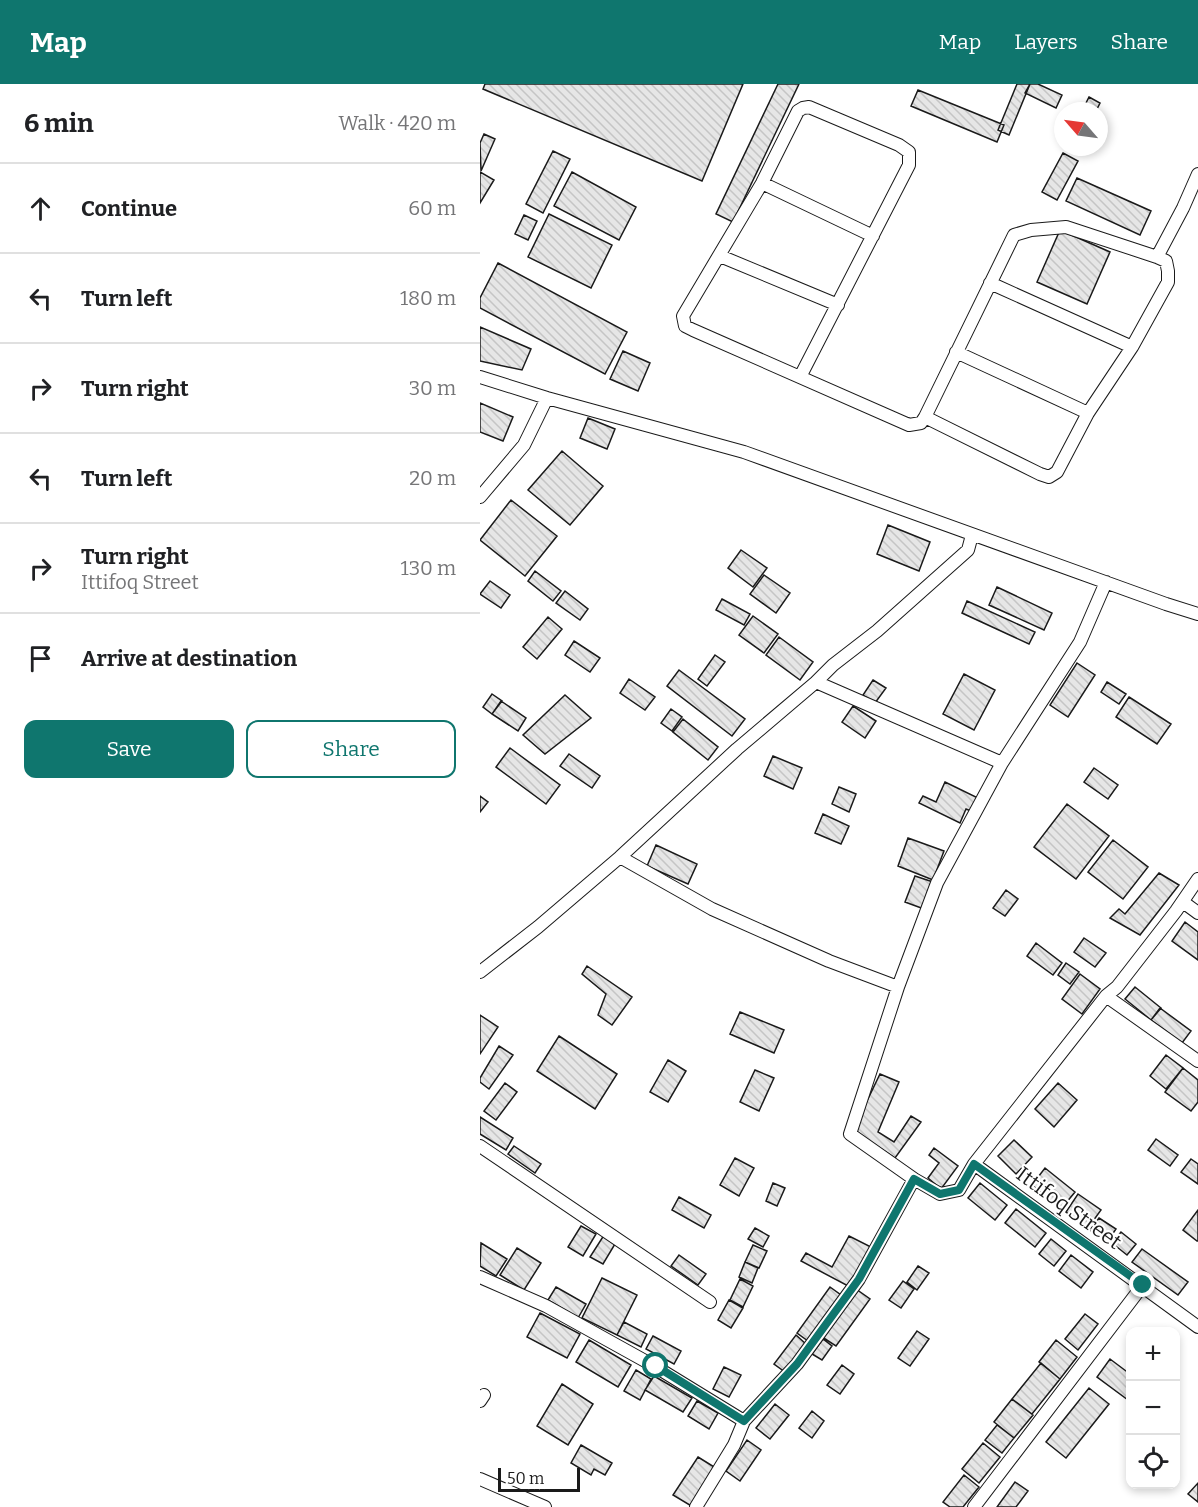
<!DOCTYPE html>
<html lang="en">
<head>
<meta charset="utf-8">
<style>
	:root { --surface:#fff; --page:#f6f6f6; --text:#202124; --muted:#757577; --line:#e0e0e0; --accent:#0f766e }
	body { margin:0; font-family:Bitter,serif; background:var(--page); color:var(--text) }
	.controls { position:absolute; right:18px; bottom:18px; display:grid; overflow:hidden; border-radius:12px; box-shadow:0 3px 9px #0003 }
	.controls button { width:54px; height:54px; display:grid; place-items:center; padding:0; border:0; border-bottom:2px solid var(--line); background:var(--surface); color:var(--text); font:30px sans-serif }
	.compass { position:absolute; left:574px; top:18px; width:54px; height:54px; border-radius:50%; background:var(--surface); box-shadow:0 3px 9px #0003; rotate:298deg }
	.scale { position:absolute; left:18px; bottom:15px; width:82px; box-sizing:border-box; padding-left:6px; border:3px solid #1a1a1a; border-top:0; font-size:16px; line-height:21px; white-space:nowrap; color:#1a1a1a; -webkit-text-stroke:4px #fff; paint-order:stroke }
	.stop { position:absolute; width:18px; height:18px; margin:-14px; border:4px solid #0f766e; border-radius:50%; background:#fff }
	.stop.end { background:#0f766e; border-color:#fff; box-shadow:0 2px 6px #0008 }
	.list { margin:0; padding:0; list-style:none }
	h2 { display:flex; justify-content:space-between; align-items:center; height:78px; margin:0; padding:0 24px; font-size:26px }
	h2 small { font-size:20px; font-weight:400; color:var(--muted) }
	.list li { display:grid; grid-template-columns:39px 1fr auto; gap:18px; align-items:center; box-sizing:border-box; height:90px; padding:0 24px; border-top:2px solid var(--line) }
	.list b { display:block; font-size:22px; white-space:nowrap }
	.list p { margin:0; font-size:20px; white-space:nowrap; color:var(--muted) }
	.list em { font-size:20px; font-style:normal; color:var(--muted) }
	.actions { display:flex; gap:12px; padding:18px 24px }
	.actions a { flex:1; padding:14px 0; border:2px solid var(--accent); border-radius:12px; text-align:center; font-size:21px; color:var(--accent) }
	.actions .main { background:var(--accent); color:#fff }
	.icon { flex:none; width:33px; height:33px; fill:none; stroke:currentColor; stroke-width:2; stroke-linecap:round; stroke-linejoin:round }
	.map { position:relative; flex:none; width:718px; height:1423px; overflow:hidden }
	header { display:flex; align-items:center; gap:36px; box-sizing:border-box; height:84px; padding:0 30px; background:var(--accent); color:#fff }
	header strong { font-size:28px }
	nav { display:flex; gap:33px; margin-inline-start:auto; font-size:21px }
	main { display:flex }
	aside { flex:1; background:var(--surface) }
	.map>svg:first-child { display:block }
</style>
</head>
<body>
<header>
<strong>Map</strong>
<nav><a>Map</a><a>Layers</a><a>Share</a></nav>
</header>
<main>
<aside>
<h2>6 min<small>Walk · 420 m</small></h2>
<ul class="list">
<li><svg class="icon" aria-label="ahead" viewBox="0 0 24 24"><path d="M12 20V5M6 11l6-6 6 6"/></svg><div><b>Continue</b></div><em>60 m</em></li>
<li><svg class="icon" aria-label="left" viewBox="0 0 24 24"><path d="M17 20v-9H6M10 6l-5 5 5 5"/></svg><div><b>Turn left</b></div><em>180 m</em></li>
<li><svg class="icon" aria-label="right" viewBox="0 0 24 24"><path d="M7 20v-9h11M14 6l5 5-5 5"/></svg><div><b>Turn right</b></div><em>30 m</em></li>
<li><svg class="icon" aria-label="left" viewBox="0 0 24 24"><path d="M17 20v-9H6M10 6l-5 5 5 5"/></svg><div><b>Turn left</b></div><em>20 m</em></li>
<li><svg class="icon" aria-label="right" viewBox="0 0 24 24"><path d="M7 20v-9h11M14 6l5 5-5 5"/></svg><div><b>Turn right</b><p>Ittifoq Street</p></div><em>130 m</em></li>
<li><svg class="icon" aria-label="arrive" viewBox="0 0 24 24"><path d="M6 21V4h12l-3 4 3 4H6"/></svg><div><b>Arrive at destination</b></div></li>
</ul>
<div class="actions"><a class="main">Save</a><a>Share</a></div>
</aside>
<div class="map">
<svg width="718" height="1423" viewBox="0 0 718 1423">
	<defs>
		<pattern id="building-back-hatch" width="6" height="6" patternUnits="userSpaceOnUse" patternTransform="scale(1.5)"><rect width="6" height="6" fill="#e6e6e6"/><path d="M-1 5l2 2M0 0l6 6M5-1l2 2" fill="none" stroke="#c5c5c5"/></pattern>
	</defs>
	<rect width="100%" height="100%" fill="#fff"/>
	<!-- building -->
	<path fill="url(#building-back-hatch)" stroke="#1a1a1a" stroke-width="1.5" d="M 5,0 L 263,0 L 222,97 L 3,5 Z
		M 298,0 L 319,0 L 253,138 L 236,130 Z
		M 537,0 L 550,0 L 529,51 L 518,46 Z
		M 550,0 L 558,0 L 582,11 L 576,24 L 545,9 Z
		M 438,6 L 524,41 L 517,58 L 431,22 Z
		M 609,13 L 620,19 L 616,27 L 602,27 Z
		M 4,50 L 15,55 L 1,87 L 0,59 Z
		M 73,67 L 90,75 L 63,129 L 46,120 Z
		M 583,69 L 598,77 L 577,116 L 562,108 Z
		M 0,88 L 14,96 L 0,119 Z
		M 92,88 L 156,123 L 139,156 L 74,122 Z
		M 597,94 L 671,127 L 660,151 L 586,117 Z
		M 69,130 L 132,161 L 111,204 L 48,173 Z
		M 44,131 L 57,137 L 48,156 L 35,150 Z
		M 580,146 L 630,168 L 607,220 L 557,198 Z
		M 18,179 L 147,248 L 125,290 L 0,224 L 0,214 Z
		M 0,243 L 51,265 L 42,286 L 0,277 Z
		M 143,267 L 170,279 L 158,307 L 130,295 Z
		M 0,319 L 33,333 L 23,357 L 0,348 Z
		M 108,334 L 135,345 L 127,365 L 100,354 Z
		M 82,367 L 123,402 L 90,441 L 48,406 Z
		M 31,416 L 77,452 L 45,492 L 0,456 Z
		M 408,441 L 450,458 L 439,487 L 397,470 Z
		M 261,466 L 287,484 L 273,503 L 248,484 Z
		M 55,487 L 81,507 L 73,517 L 48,497 Z
		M 284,491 L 310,509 L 296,529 L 270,510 Z
		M 10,497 L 30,511 L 21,524 L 0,510 Z
		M 517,503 L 572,529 L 564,546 L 509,521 Z
		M 85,507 L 108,525 L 100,536 L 76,519 Z
		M 242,515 L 270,530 L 264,541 L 236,526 Z
		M 487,517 L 555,548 L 549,560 L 482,529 Z
		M 273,532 L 298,550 L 284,569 L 259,551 Z
		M 68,533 L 82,545 L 57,575 L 43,563 Z
		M 299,553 L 333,578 L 320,596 L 286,571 Z
		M 94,557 L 120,574 L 110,588 L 85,571 Z
		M 235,571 L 245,578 L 227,602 L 218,595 Z
		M 597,579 L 615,591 L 588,633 L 570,621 Z
		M 199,586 L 265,635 L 252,652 L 187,602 Z
		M 484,590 L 515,606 L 494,646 L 463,630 Z
		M 149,595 L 175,613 L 165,626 L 140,609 Z
		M 393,596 L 406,604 L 395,619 L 383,611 Z
		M 627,598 L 646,610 L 639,620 L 621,608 Z
		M 12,610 L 22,617 L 12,630 L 3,623 Z
		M 85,611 L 111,634 L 65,670 L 43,651 Z
		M 649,613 L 691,640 L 677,660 L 636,633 Z
		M 21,617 L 46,634 L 38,647 L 12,630 Z
		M 373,622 L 396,637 L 385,654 L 362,638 Z
		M 191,625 L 202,633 L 192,647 L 181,639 Z
		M 203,635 L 238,663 L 228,676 L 193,648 Z
		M 30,664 L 80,701 L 66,720 L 16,683 Z
		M 89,670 L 120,692 L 112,704 L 80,682 Z
		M 293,672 L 322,684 L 313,705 L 284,692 Z
		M 614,684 L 638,701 L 628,715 L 604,698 Z
		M 465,698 L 498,714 L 491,727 L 486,725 L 480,739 L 439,719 L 443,712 L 456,718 Z
		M 359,703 L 376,710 L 369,728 L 352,720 Z
		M 0,712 L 8,718 L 0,728 Z
		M 587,720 L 629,752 L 596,795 L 554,763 Z
		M 343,730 L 369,742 L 361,760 L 335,749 Z
		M 428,754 L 464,767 L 453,796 L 418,782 Z
		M 633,756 L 668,783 L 643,815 L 608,788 Z
		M 176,761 L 217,780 L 208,800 L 167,782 Z
		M 679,789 L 699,801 L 660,851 L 630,834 L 639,825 L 645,830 Z
		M 435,792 L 453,798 L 444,825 L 425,818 Z
		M 526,806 L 538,815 L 525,832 L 513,824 Z
		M 705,838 L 718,848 L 718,876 L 692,857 Z
		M 604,854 L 626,869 L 615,883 L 594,868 Z
		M 556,859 L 582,879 L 573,891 L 547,872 Z
		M 586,879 L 599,888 L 590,900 L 578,891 Z
		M 107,882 L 152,913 L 132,941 L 118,931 L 126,910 L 102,890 Z
		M 600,890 L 620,905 L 602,930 L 582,915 Z
		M 655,903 L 681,924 L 671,936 L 645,915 Z
		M 680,924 L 711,947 L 702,959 L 671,936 Z
		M 260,928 L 304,946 L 294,969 L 250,950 Z
		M 0,931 L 18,943 L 0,970 Z
		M 79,952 L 137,990 L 115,1025 L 57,987 Z
		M 19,962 L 33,971 L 9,1005 L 0,998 L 0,994 Z
		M 686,971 L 703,984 L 686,1005 L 670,992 Z
		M 188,976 L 206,987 L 188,1018 L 170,1008 Z
		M 703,984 L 718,996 L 718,1018 L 711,1027 L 685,1008 Z
		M 275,986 L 294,994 L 279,1027 L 260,1018 Z
		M 400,990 L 419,998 L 398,1048 L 414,1058 L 431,1032 L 441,1038 L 415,1074 L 373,1046 Z
		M 25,999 L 37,1008 L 16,1036 L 4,1027 Z
		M 578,999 L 597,1016 L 574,1043 L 555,1025 Z
		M 0,1033 L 33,1054 L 26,1066 L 0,1050 Z
		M 676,1055 L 698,1071 L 690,1082 L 668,1066 Z
		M 534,1056 L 552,1073 L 536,1090 L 518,1072 Z
		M 34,1062 L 61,1080 L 55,1089 L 28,1070 Z
		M 454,1064 L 478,1082 L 461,1105 L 448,1094 L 459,1079 L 449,1071 Z
		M 255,1074 L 274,1084 L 259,1112 L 240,1101 Z
		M 711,1075 L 718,1080 L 718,1100 L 701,1088 Z
		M 565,1084 L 595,1108 L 581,1125 L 552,1101 Z
		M 293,1099 L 305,1104 L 297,1122 L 286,1117 Z
		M 500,1099 L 527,1121 L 515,1136 L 488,1114 Z
		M 598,1110 L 621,1126 L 608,1144 L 586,1128 Z
		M 199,1113 L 231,1131 L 224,1144 L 192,1126 Z
		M 536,1125 L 566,1149 L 555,1163 L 525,1139 Z
		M 718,1126 L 718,1157 L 717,1157 L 703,1146 Z
		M 619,1134 L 636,1145 L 627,1158 L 610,1146 Z
		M 101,1142 L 116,1150 L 103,1172 L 88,1163 Z
		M 275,1144 L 289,1152 L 283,1163 L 268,1155 Z
		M 126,1148 L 138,1155 L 123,1180 L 110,1173 Z
		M 641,1148 L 656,1160 L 647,1171 L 632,1159 Z
		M 369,1152 L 391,1163 L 370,1203 L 321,1177 L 326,1169 L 352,1183 Z
		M 571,1155 L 586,1167 L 574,1182 L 559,1170 Z
		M 1,1159 L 27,1175 L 16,1192 L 0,1182 Z
		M 273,1161 L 287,1167 L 279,1184 L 265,1178 Z
		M 37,1164 L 61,1179 L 44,1206 L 20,1191 Z
		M 662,1165 L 708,1198 L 698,1211 L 652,1178 Z
		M 199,1171 L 226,1190 L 218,1201 L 191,1182 Z
		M 591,1171 L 613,1188 L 601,1204 L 579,1187 Z
		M 265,1178 L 278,1184 L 272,1199 L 259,1193 Z
		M 438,1182 L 449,1189 L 437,1206 L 427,1198 Z
		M 122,1194 L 157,1211 L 137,1251 L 102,1234 Z
		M 260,1195 L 273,1202 L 263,1223 L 250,1216 Z
		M 423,1197 L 434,1205 L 421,1224 L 409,1216 Z
		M 76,1203 L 106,1220 L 98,1234 L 68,1216 Z
		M 350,1203 L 361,1211 L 328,1257 L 317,1249 Z
		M 376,1205 L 390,1215 L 356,1262 L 342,1253 Z
		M 249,1216 L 263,1224 L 251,1244 L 238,1236 Z
		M 60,1229 L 100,1250 L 87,1274 L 47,1253 Z
		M 605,1230 L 618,1240 L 598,1266 L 585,1255 Z
		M 144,1238 L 167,1250 L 161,1263 L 137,1251 Z
		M 437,1247 L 449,1255 L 430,1282 L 418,1274 Z
		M 316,1251 L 326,1260 L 305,1288 L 294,1280 Z
		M 173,1252 L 201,1267 L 194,1280 L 166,1265 Z
		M 343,1255 L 352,1262 L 342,1276 L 332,1270 Z
		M 109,1256 L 151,1281 L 138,1303 L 96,1278 Z
		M 576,1256 L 597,1273 L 580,1295 L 559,1278 Z
		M 630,1275 L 650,1290 L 650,1313 L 648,1316 L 617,1293 Z
		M 561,1279 L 580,1295 L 552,1330 L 532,1315 Z
		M 362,1281 L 374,1290 L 360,1310 L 347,1301 Z
		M 244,1283 L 261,1291 L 249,1313 L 233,1305 Z
		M 156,1286 L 171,1295 L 160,1316 L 144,1307 Z
		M 174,1292 L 212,1314 L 203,1328 L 165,1306 Z
		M 82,1300 L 113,1320 L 88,1361 L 57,1342 Z
		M 609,1304 L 629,1320 L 586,1374 L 566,1358 Z
		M 532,1315 L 553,1331 L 534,1354 L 514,1338 Z
		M 217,1317 L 238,1329 L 229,1345 L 208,1332 Z
		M 295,1320 L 309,1331 L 290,1355 L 276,1344 Z
		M 332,1327 L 344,1337 L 332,1354 L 319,1344 Z
		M 517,1341 L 534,1354 L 522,1369 L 505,1356 Z
		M 267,1356 L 281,1366 L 260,1397 L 246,1387 Z
		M 503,1359 L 520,1373 L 499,1399 L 482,1385 Z
		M 101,1361 L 132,1379 L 125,1391 L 114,1385 L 111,1391 L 91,1379 Z
		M 218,1373 L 239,1386 L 213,1423 L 193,1411 Z
		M 484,1391 L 499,1403 L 483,1423 L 470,1423 L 463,1418 Z
		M 535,1398 L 548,1407 L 536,1423 L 517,1423 Z
		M 718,1399 L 718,1418 L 708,1410 Z"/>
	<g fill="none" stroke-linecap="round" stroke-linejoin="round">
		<!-- minor casing -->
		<g stroke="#1a1a1a" stroke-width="14">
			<path id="minor" d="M 282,99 L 393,152
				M 240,172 L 358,221
				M 510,199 L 652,263
				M 476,268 L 608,329
				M 0,293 L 67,314 L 264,368 L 686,520 L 718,530
				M 320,293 L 429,81 L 429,68 L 419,61 L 329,23 L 323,24 L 318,27 L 282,99 L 203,232 L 205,242 L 213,246 L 429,341 L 441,339 L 445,333 L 560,390 L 569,393 L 577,388 L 608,329 L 652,263 L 688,198 L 688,187 L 686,177 L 677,173
				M 445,333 L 534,151 L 551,146 L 586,143 L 677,173 L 703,124 L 718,90
				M 0,413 L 44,361 L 67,314
				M 336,598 L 522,679 L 600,558 L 626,498
				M 140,773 L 232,825 L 349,877 L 418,903 L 370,1050 L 434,1095
				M 703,818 L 718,829
				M 0,888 L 58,843 L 140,773 L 257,665 L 336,598 L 353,581 L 397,547 L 488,466 L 492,451
				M 418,903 L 457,799 L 522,679
				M 626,912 L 718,977
				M 0,1062 L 230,1218
				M 494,1080 L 718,1243
				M 0,1193 L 66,1222 L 176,1283 L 264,1337 L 254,1361 L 216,1423
				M 0,1317 L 4,1311
				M 264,1337 L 317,1280 L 379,1195 L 434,1095 L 460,1110 L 479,1106 L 494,1080 L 626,912 L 637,903 L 696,827 L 718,795
				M 0,1395 L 65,1423
				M 494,1423 L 663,1201"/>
		</g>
		<!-- minor -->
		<use href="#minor" stroke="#fff" stroke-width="12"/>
	</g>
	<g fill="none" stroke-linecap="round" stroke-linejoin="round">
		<!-- route -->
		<path stroke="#0f766e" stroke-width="8" d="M 176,1282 L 264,1337 L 317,1280 L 379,1195 L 434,1095 L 460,1110 L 479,1106 L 494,1080 L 663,1201"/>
	</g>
	<g text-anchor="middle" stroke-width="4.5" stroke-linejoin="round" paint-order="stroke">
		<!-- street labels -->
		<g font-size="21" fill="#1a1a1a" stroke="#fff">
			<text transform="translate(589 1124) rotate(36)" y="7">Ittifoq Street</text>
		</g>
	</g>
</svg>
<div class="controls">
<button>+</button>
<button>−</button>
<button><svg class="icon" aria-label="locate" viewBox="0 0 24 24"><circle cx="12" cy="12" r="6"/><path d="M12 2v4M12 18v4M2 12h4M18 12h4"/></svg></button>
</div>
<svg class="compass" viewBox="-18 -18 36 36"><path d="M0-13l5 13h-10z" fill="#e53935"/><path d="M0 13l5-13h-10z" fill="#757577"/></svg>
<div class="scale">50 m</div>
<div class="stop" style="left:176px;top:1282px"></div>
<div class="stop end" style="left:663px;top:1201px"></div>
</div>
</main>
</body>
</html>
